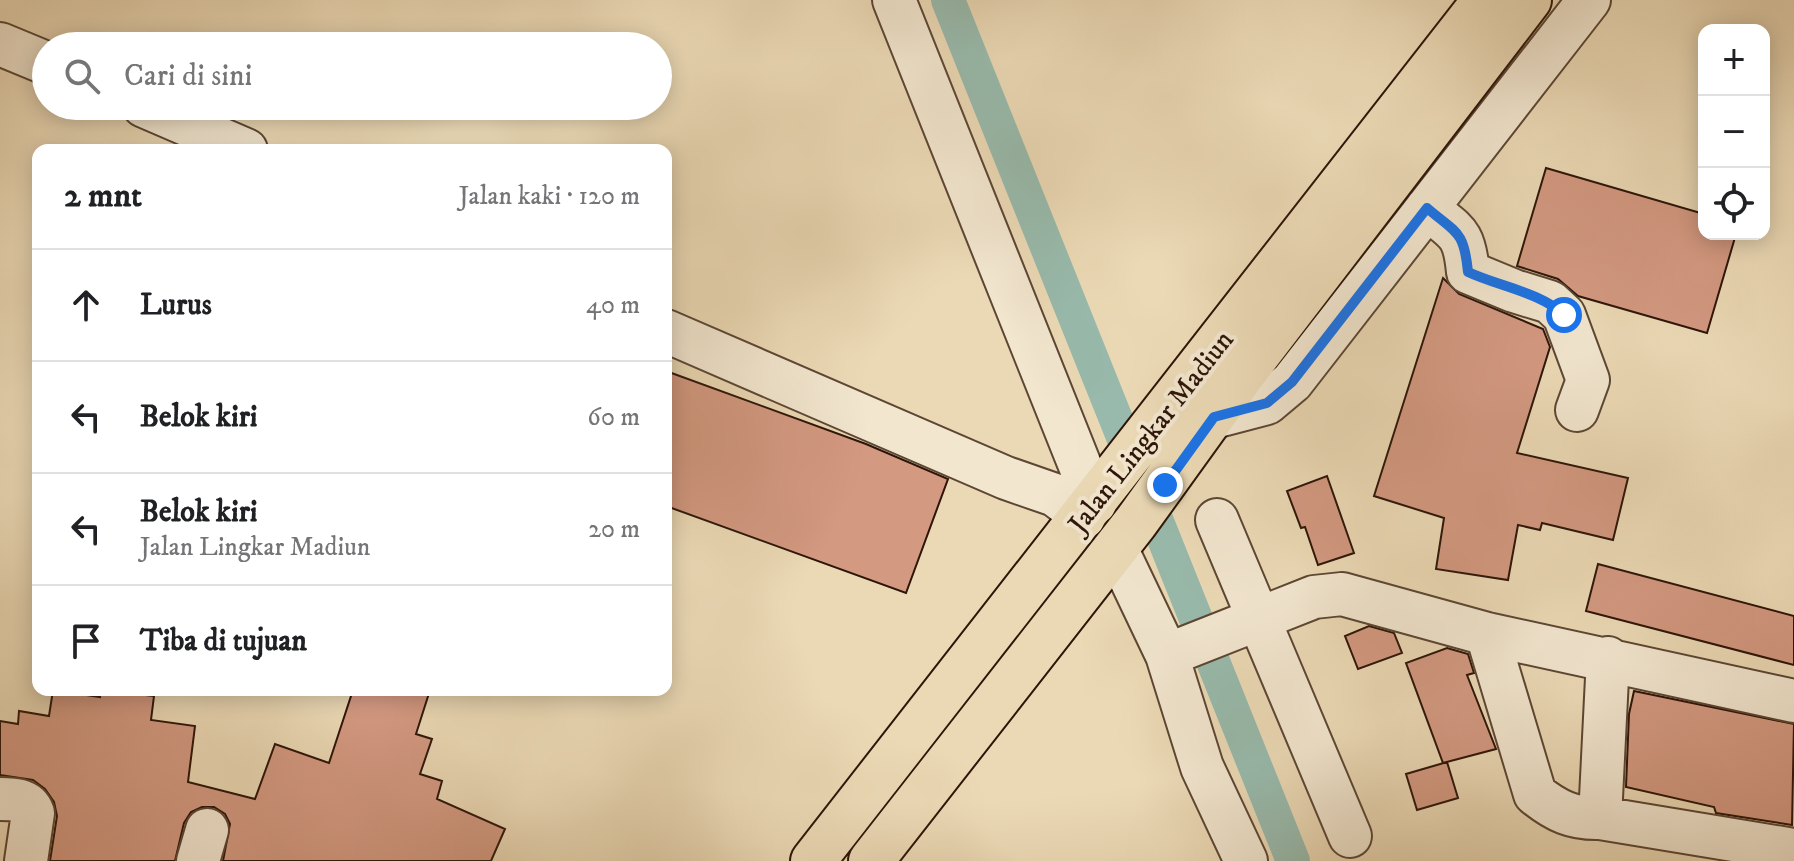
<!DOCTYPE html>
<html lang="id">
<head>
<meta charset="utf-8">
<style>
	:root { --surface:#fff; --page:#f2f2f2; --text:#202124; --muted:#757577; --line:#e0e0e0 }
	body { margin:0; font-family:"IM FELL DW Pica",serif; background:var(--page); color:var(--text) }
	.controls { position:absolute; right:24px; top:24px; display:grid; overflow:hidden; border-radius:16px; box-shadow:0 4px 20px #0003 }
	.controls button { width:72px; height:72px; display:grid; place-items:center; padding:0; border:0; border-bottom:2px solid var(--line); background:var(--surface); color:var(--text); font:40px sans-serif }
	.stop { position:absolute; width:24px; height:24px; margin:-18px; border:6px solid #1a73e8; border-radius:50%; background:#fff }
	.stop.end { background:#1a73e8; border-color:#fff; box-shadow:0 2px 8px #0008 }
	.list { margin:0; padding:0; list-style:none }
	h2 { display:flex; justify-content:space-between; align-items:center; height:104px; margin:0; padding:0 32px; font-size:34px }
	h2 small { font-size:26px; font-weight:400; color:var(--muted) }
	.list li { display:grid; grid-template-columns:52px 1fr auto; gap:24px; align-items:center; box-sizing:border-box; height:112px; padding:0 32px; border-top:2px solid var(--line) }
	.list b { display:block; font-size:30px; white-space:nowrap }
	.list p { margin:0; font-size:26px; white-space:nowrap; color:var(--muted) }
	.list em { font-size:26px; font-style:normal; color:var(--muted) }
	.icon { flex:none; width:44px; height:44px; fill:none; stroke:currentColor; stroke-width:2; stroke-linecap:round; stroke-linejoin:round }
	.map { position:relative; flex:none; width:1794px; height:861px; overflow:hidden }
	.search { position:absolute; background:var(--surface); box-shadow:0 4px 20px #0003; left:32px; top:32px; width:640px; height:88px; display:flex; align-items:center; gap:20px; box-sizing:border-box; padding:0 28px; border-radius:44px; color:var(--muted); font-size:30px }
	.panel { position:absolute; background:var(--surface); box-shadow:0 4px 20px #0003; left:32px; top:144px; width:640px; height:552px; border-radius:16px }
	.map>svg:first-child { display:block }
</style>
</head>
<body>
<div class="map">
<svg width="1794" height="861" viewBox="0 0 1794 861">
	<rect width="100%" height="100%" fill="#ebd9b5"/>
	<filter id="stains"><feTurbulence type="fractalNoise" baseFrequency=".0025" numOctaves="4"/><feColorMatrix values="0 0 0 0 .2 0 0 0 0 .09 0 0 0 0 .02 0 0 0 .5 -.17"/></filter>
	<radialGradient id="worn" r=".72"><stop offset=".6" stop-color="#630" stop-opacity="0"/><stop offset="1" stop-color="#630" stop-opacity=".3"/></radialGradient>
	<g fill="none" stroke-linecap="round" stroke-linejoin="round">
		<!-- canal -->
		<path stroke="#98baac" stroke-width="34" d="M 948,0 L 1293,861"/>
	</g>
	<!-- building -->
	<path fill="#d39981" stroke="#2d1509" stroke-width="2" d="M 1546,168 L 1704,214 L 1704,234 L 1736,234 L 1707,333 L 1578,296 L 1558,279 L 1517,266 Z
		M 1443,278 L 1459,294 L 1543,329 L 1550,347 L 1517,453 L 1628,478 L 1613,540 L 1542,523 L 1540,530 L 1518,525 L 1508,580 L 1436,569 L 1444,518 L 1374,496 Z
		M 666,371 L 866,444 L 948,479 L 906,593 L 666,506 Z
		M 1327,476 L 1354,553 L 1318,565 L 1305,527 L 1301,528 L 1287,491 Z
		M 1598,564 L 1794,616 L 1794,665 L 1586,611 Z
		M 1369,626 L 1394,633 L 1402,653 L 1358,669 L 1345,636 Z
		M 1447,648 L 1468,654 L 1474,673 L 1467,675 L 1496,749 L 1443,763 L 1406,663 Z
		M 53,690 L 100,697 L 101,690 L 154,696 L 151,720 L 195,726 L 188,782 L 255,799 L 275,744 L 329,763 L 353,690 L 430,690 L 416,734 L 432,739 L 420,774 L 442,781 L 437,799 L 505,829 L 491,861 L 223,861 L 230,824 L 225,814 L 214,807 L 202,807 L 191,812 L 184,823 L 175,861 L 50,861 L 57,816 L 54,802 L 45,789 L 33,780 L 0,775 L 0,721 L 18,724 L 19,711 L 49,716 Z
		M 1634,691 L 1794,724 L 1792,825 L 1716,813 L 1714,807 L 1626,787 L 1629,714 Z
		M 1447,762 L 1458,798 L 1417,810 L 1406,774 Z"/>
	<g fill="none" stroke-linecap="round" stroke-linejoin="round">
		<!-- minor casing -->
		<g stroke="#5c4634" stroke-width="46">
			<path id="minor" d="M 894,0 L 1095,503
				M 0,44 L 46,63
				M 144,106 L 246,150
				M 1427,208 C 1456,233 1464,230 1468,272 L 1514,291 L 1550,302 L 1564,315 L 1588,380 L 1577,410
				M 666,331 L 1006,478 L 1055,495 L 1084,517
				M 1214,417 L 1267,403 L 1292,382 L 1589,0
				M 1217,520 L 1350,836
				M 1116,548 L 1167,655 L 1202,767 L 1246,861
				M 1487,634 L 1535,794 C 1556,811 1573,819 1600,818 L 1794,850
				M 1167,655 L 1314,597 L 1342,594 L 1487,634 L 1794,701
				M 0,799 C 13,799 28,799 33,813 L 26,861
				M 1600,818 L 1608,658
				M 198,861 L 207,830"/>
		</g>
		<!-- major casing -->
		<g stroke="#2d1509" stroke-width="48">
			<path id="major" d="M 813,861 L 1485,0
				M 871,861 L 1136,522 L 1242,375 L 1529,0"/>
		</g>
		<!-- minor -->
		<use href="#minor" stroke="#f2e6cf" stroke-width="42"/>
		<!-- major -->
		<use href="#major" stroke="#ebd9b5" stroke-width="44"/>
	</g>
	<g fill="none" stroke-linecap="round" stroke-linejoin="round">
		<!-- route -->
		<path stroke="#1a73e8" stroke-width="10" d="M 1165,485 L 1214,417 L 1267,403 L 1292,382 L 1427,208 C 1456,233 1464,230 1468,272 C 1498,286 1542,293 1564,315"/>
	</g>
	<g text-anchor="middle" stroke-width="8" stroke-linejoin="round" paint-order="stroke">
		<!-- street labels -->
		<g font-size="28" fill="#2d1509" stroke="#f2e6cf">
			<text transform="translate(1150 431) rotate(-52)" y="10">Jalan Lingkar Madiun</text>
		</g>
	</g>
	<rect width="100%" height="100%" filter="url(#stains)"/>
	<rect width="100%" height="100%" fill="url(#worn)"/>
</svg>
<div class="controls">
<button>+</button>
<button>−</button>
<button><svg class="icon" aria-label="locate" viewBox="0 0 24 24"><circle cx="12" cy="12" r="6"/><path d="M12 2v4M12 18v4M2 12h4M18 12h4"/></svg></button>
</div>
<div class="stop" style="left:1564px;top:315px"></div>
<div class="stop end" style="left:1165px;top:485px"></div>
<div class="search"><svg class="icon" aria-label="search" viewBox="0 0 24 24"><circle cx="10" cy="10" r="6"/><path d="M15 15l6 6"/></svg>Cari di sini</div>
<section class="panel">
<h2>2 mnt<small>Jalan kaki · 120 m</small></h2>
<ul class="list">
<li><svg class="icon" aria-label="ahead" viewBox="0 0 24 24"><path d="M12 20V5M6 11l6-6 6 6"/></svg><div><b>Lurus</b></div><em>40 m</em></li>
<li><svg class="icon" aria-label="left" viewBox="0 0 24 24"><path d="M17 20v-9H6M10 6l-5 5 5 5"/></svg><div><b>Belok kiri</b></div><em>60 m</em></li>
<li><svg class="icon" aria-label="left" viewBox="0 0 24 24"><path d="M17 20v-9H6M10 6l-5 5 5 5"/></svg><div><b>Belok kiri</b><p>Jalan Lingkar Madiun</p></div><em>20 m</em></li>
<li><svg class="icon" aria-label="arrive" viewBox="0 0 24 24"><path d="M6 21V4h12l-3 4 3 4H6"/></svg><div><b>Tiba di tujuan</b></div></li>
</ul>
</section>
</div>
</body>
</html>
